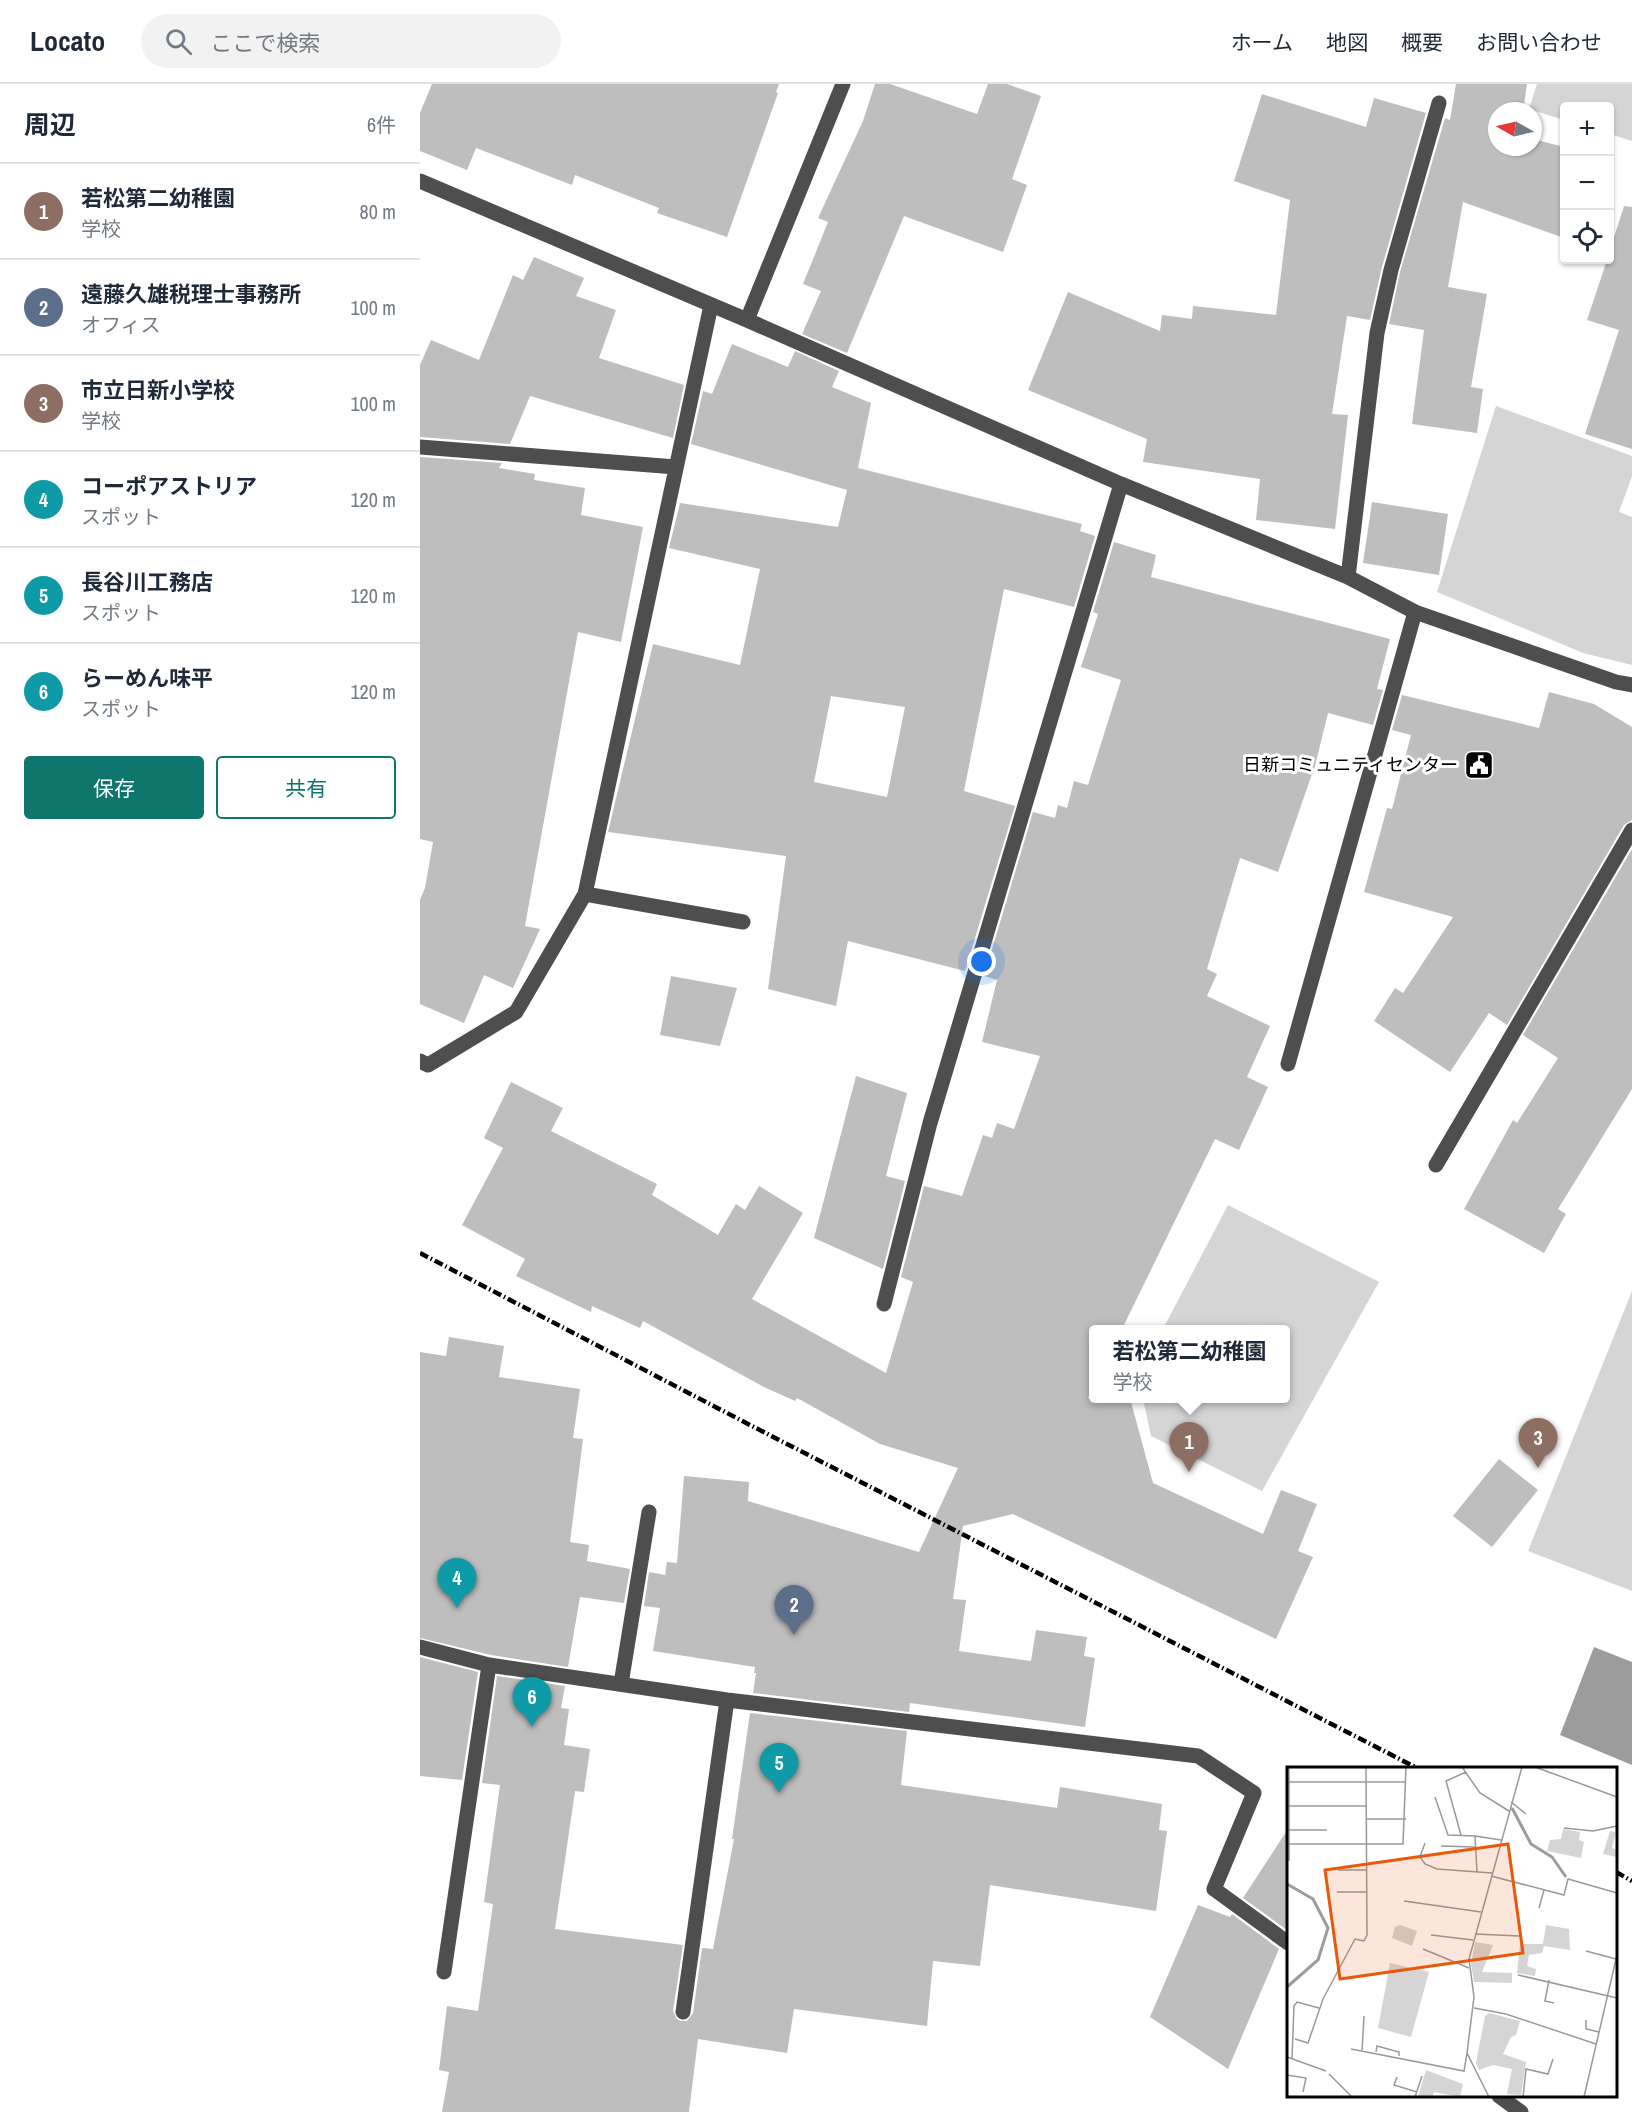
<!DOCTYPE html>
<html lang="ja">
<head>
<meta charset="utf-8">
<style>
	:root { --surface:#fff; --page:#f2f2f3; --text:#1f2937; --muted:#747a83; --line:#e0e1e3; --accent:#0f766e }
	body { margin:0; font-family:"Archivo Narrow","Noto Sans JP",sans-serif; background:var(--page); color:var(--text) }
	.controls { position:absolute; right:18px; top:18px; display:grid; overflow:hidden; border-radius:6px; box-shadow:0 2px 4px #0004 }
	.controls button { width:54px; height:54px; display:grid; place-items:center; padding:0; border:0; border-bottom:2px solid var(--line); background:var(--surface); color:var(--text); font:30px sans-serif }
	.compass { position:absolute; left:1068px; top:18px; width:54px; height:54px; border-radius:50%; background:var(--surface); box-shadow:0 2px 4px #0004; rotate:278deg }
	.you { position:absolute; left:562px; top:878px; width:21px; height:21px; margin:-15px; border:4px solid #fff; border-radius:50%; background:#1a73e8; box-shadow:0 0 0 9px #1a73e833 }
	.badge { display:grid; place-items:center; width:39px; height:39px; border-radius:50%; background:var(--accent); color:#fff; font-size:20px; font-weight:700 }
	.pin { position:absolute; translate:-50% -50px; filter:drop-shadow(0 2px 3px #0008) }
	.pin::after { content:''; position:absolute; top:32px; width:21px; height:18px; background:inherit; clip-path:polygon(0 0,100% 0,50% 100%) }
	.popup { position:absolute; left:669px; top:1241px; width:201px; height:78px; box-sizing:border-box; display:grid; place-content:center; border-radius:6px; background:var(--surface); filter:drop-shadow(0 2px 4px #0005); font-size:20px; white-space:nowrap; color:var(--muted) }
	.popup b { font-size:22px; color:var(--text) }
	.popup::after { content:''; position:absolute; left:50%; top:100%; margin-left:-12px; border:12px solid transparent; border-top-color:var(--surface) }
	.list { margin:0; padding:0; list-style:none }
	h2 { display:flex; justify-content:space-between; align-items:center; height:78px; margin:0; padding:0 24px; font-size:26px }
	h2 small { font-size:20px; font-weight:400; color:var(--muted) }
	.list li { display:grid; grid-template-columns:39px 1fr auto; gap:18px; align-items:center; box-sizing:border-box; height:96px; padding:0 24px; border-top:2px solid var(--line) }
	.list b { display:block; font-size:22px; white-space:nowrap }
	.list p { margin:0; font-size:20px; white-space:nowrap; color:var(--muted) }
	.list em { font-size:20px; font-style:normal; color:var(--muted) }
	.actions { display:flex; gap:12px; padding:18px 24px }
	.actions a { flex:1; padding:14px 0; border:2px solid var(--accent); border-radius:6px; text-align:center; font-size:21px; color:var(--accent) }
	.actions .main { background:var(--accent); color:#fff }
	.icon { flex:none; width:33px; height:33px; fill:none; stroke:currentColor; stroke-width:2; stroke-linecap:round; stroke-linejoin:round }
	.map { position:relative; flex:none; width:1212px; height:2028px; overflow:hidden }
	header { display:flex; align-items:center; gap:36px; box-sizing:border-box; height:84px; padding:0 30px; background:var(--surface); border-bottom:2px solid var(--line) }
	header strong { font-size:28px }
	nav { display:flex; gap:33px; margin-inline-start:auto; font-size:21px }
	.search { width:420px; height:54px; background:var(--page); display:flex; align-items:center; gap:15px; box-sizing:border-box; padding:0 21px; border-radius:33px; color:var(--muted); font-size:22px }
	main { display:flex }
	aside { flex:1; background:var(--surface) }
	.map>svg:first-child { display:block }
</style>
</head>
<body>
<header>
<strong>Locato</strong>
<div class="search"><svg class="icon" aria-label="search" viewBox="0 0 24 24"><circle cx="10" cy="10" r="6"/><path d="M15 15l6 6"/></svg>ここで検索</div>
<nav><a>ホーム</a><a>地図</a><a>概要</a><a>お問い合わせ</a></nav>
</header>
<main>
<aside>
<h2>周辺<small>6件</small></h2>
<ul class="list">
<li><span class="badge" style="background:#8d6e63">1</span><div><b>若松第二幼稚園</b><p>学校</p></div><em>80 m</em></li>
<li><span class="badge" style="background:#5c6f8a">2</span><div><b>遠藤久雄税理士事務所</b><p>オフィス</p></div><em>100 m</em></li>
<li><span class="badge" style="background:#8d6e63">3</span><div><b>市立日新小学校</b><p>学校</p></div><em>100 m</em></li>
<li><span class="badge" style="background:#0f9aa8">4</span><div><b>コーポアストリア</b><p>スポット</p></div><em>120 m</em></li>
<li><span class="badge" style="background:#0f9aa8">5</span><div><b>長谷川工務店</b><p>スポット</p></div><em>120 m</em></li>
<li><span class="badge" style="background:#0f9aa8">6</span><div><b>らーめん味平</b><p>スポット</p></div><em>120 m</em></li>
</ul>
<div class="actions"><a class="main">保存</a><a>共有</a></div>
</aside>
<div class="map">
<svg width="1212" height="2028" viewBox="0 0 1212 2028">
	<rect width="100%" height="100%" fill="#fff"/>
	<!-- green -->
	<path fill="#d5d5d5" d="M 1117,0 L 1212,0 L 1212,57 L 1190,50 L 1190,22 L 1144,22 L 1144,36 L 1109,25 Z
		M 1076,322 L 1212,372 L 1212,392 L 1199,428 L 1212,433 L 1212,581 L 1163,569 L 1017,508 Z
		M 808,1121 L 959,1198 L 842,1407 L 731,1352 L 723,1315 L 865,1314 L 865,1246 L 743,1245 Z
		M 1212,1207 L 1212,1507 L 1108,1467 Z"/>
	<!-- water -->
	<path fill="#9c9c9c" d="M 1174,1563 L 1212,1578 L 1212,1681 L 1140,1651 Z"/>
	<!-- building -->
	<path fill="#bebebe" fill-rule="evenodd" d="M 12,0 L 359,0 L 356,8 L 358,9 L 307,153 L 237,129 L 239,124 L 155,91 L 152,101 L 56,64 L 47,86 L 0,67 L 0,29 Z
		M 455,0 L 470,0 L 557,30 L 568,0 L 587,0 L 621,12 L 592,95 L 607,101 L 583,168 L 484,132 L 427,269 L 382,250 L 401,207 L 383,200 L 408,138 L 398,134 L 443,37 Z
		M 1036,0 L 1107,0 L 1103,27 L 1077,27 L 1077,63 L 1113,63 L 1113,55 L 1144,63 L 1144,154 L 1043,118 L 1028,203 L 1067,210 L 1051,303 L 1063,305 L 1057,349 L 992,340 L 1004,246 L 969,240 L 980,188 L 1025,34 L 1030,36 Z
		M 842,10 L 946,43 L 954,14 L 1006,29 L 962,183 L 950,236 L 927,232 L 912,330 L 928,331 L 915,445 L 836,436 L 840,395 L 723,378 L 727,355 L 608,306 L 648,208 L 740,247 L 742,231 L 772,235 L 773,222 L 856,231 L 870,116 L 814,97 Z
		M 1204,122 L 1212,123 L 1212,365 L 1165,350 L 1199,246 L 1167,236 L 1187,176 L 1190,176 L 1190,166 Z
		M 114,173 L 164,194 L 156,212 L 196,226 L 179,274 L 264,301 L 253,354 L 110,312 L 90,360 L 0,353 L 0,281 L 11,256 L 59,276 L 93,191 L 103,196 Z
		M 312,260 L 368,283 L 375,267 L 419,287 L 412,303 L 451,319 L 438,384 L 662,440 L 660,447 L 675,452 L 654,523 L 584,505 L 544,707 L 595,722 L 545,887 L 428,857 L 416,922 L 348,905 L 366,772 L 188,748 L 233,560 L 320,581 L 340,485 L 249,464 L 260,419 L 418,443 L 427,406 L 271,360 L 283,307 L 292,310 ZM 411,612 L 485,623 L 467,713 L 394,698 Z
		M 0,373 L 82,379 L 79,384 L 115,390 L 114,396 L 165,404 L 161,431 L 223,443 L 201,558 L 158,548 L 105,842 L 120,845 L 93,904 L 64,891 L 44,939 L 0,920 L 0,816 L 5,804 L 13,758 L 0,755 Z
		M 952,418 L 1028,430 L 1019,491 L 943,479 Z
		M 694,458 L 736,471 L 731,493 L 970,555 L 957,605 L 963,606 L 953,641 L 908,629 L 893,690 L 892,690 L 858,788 L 820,774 L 787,885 L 797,890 L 787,912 L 850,942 L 827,993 L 848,1003 L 819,1066 L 795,1055 L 702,1245 L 673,1245 L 673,1304 L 668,1314 L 710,1314 L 733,1399 L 843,1450 L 861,1406 L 897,1420 L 878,1467 L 893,1473 L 856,1555 L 593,1430 L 543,1442 L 533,1515 L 546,1516 L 539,1567 L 611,1577 L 616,1546 L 667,1553 L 664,1572 L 675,1574 L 665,1643 L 490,1619 L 489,1628 L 333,1609 L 336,1589 L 334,1589 L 335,1583 L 233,1567 L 240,1524 L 224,1522 L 229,1488 L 245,1491 L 247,1478 L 257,1479 L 264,1392 L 329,1398 L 328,1417 L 499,1468 L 538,1384 L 460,1360 L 377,1314 L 375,1317 L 344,1303 L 223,1237 L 220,1244 L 172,1222 L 171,1228 L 96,1192 L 105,1175 L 42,1141 L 83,1064 L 64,1054 L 91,998 L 143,1024 L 131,1047 L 237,1100 L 232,1111 L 298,1151 L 316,1120 L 325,1126 L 339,1102 L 383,1129 L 332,1215 L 466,1289 L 493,1198 L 481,1193 L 504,1102 L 542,1112 L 563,1051 L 572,1054 L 577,1039 L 594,1045 L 620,972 L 562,958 L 577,896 L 564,892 L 613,728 L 635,734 L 638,721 L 647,724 L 654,697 L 668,701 L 701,596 L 661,583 L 678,530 L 673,528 Z
		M 1129,608 L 1174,620 L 1212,643 L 1212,736 L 1204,741 L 1087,941 L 1069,929 L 1030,988 L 954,937 L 975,904 L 983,909 L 1033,833 L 944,808 L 967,724 L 972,725 L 991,651 L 972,646 L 982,611 L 1119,644 Z
		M 1212,765 L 1212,1005 L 1138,1125 L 1146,1130 L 1124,1169 L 1044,1125 L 1093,1036 L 1097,1039 L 1138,974 L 1103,951 Z
		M 251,892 L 317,904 L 300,962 L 240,951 Z
		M 436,992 L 487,1009 L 466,1092 L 485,1097 L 463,1185 L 394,1154 Z
		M 29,1253 L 84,1262 L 79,1293 L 160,1305 L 153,1354 L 163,1355 L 150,1458 L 169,1461 L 167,1477 L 210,1485 L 204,1519 L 160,1513 L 148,1583 L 71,1571 L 0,1554 L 0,1268 L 26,1272 Z
		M 1079,1375 L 1118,1406 L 1072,1463 L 1033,1432 Z
		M 0,1573 L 58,1588 L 42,1696 L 0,1692 Z
		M 77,1592 L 145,1602 L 141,1624 L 149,1625 L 144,1661 L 170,1665 L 164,1708 L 155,1707 L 135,1845 L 263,1861 L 253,1927 L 257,1935 L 261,1937 L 267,1937 L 273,1929 L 282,1864 L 293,1865 L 314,1755 L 312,1755 L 330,1629 L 487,1647 L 481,1701 L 637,1724 L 640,1703 L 742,1720 L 739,1746 L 747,1747 L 736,1827 L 570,1801 L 560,1882 L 513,1877 L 507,1942 L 374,1925 L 367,1969 L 278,1955 L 269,2028 L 22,2028 L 29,1988 L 19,1986 L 27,1922 L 58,1927 L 73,1820 L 64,1818 L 80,1701 L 62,1699 Z
		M 868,1745 L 868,1843 L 867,1846 L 823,1814 Z
		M 778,1821 L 810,1833 L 812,1830 L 859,1865 L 808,1985 L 730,1933 Z"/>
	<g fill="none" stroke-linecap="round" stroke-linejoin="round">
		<!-- minor -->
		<path stroke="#4e4e4e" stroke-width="15" d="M 0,97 L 327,236 L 701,400 L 928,493 L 995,528 L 1196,598 L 1212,601
			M 327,236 L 423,0
			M 0,363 L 256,383
			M 928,493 L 957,249 L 971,186 L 1019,19
			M 165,810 L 323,838
			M 0,977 L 8,981 L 96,928 L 165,810 L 291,221
			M 868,980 L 995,528
			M 1016,1081 L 1212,746
			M 464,1220 L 510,1039 L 701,400
			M 0,1563 L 69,1581 L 307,1616 L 778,1672 L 834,1709 L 794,1805 L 868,1859
			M 201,1600 L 229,1428
			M 24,1888 L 69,1581
			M 263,1928 L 307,1616
			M 1079,2012 L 1101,2028"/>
		<!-- rail -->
		<path stroke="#000" stroke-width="4.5" stroke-dasharray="9 3 1.5 3" stroke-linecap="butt" d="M 0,1169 L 332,1342 L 997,1684
			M 1196,1788 L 1212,1797"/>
	</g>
	<!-- icons -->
	<defs>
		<g id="civic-square" transform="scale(1.5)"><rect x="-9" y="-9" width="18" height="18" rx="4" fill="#000" stroke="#fff"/><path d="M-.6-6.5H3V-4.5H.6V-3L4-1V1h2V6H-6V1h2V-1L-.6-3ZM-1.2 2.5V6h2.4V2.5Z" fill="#fff"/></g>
	</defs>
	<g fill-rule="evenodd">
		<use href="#civic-square" x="1059" y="681"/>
	</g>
	<g text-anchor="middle" stroke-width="6" stroke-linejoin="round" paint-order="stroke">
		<!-- poi labels -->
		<g font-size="18" fill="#000" stroke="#fff" text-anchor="end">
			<text x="1038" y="687">日新コミュニティセンター</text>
		</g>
	</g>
	<!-- overview -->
	<g transform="translate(867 1683)">
		<rect width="330" height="330" fill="#fff"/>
		<path d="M 276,62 L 293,65 L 292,73 L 297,75 L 294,91 L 260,84 L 263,73 L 274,72 ZM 323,64 L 329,65 L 325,81 L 330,83 L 330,90 L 316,87 ZM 113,158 L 130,164 L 125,179 L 105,171 L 108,160 ZM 259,158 L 282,162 L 283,183 L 257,179 L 255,186 L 242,188 L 240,199 L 249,202 L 248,209 L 230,206 L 233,177 L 256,177 ZM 188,175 L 206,178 L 195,205 L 225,206 L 225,216 L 187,215 L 184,197 ZM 103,196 L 142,205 L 124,270 L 91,261 ZM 202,246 L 233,254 L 229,268 L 224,270 L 216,287 L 239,295 L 234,328 L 220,327 L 225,302 L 206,298 L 192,303 L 189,296 L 198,249 ZM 139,303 L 176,317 L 173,330 L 147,325 L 145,330 L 131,330 Z" fill="#d5d5d5"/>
		<path fill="none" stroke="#9c9c9c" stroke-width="3" d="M 225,41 L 244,77 L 265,90 L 279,110M 0,117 L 26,132 L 41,161 L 31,193 L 0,220"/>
		<path fill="none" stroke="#999" stroke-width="1.5" d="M 175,0 L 193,26 L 222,44M 248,0 L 330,30M 2,15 L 119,15M 148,30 L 161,68 L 188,69 L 190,105M 224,35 L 239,47M 1,39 L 79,39M 80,52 L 119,52M 277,61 L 306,64 L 330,59M 1,63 L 40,63M 174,68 L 159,14 L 179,5M 188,69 L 214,73M 138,76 L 133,90 L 138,97 L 150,102 L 205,106M 0,77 L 116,77 L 119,0M 154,79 L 188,80M 2,94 L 2,0M 51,103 L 79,103M 204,109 L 277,128 L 281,112 L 330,126M 50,125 L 79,125M 117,134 L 194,145M 252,141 L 257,123M 188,167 L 232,169M 144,168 L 186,173M 136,182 L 182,201M 299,184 L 329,192M 231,208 L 330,231M 262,213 L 258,234 L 267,236M 187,241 L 219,247 L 309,277M 299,253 L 299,262 L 312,265M 8,272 L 21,276 L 36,232 L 68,172 L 77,174 L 80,168 L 79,0M 64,282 L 177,304 L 180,286M 75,283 L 77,249M 89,285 L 90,279 L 112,285 L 112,289M 0,290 L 39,304M 5,291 L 7,239 L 10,235 L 32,241M 42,307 L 65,330M 0,308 L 19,311 L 16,325M 110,310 L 107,318 L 130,325M 128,330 L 135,309M 202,330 L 180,286 L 187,230 L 182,192 L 235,0M 236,330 L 239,302 L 261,307 L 266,292M 297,330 L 330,188"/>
		<path fill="#e8590c" fill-opacity="0.15" stroke="#e8590c" stroke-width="3" d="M 221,77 L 236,186 L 53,212 L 38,103 Z"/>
		<rect width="330" height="330" fill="none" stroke="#000" stroke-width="3"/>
	</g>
</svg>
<div class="controls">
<button>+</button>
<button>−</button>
<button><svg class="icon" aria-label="locate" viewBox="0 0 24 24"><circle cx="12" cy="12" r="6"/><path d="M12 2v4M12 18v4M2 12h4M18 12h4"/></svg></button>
</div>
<svg class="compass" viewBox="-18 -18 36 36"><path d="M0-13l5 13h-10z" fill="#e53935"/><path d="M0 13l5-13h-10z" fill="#747a83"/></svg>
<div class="you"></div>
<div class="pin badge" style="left:769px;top:1388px;background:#8d6e63">1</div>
<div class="popup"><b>若松第二幼稚園</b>学校</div>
<div class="pin badge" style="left:374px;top:1551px;background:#5c6f8a">2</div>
<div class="pin badge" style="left:1118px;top:1384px;background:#8d6e63">3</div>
<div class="pin badge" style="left:37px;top:1524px;background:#0f9aa8">4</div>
<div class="pin badge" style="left:359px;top:1709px;background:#0f9aa8">5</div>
<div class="pin badge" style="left:112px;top:1643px;background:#0f9aa8">6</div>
</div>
</main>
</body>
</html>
